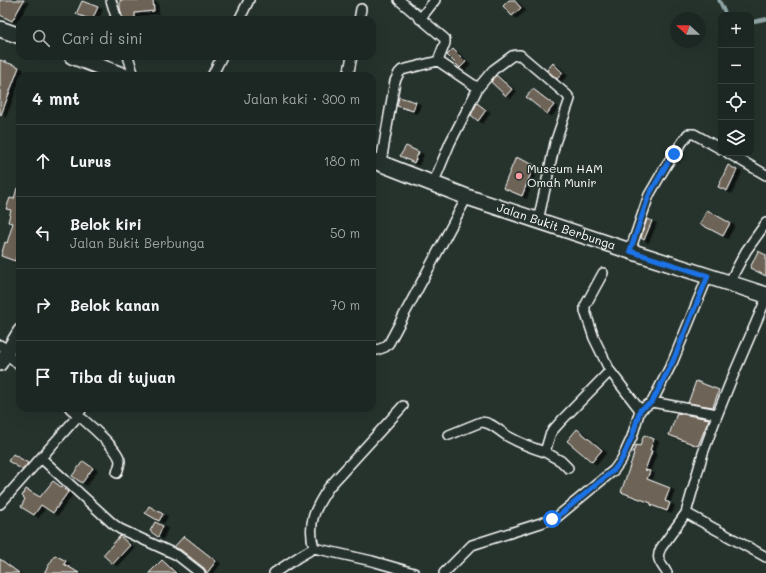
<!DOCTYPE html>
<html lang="id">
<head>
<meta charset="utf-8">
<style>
	:root { --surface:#1c2622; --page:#29322f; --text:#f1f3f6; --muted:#a0a5a5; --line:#3a4340 }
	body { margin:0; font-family:Mali,sans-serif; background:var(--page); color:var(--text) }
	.controls { position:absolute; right:12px; top:12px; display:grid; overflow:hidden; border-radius:8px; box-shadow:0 4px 16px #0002 }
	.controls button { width:36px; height:36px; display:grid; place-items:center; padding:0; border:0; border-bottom:1px solid var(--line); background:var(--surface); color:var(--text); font:20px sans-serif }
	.compass { position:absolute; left:670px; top:12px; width:36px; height:36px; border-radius:50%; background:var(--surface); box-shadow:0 4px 16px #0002; rotate:291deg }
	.stop { position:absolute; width:12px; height:12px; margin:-9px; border:3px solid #1a73e8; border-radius:50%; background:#fff }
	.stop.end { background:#1a73e8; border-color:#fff; box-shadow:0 1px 4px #0008 }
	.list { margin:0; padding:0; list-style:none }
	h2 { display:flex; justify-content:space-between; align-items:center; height:52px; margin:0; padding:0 16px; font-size:17px }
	h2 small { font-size:13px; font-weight:400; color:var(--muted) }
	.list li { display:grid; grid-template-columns:26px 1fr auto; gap:12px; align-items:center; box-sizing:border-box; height:72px; padding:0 16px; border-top:1px solid var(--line) }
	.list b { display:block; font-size:15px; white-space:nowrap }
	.list p { margin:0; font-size:13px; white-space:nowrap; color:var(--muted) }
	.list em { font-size:13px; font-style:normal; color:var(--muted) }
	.icon { flex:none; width:22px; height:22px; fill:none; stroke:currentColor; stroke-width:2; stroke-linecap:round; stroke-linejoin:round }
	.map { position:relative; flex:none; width:766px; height:573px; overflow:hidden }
	.search { position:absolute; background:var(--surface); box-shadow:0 4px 16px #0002; left:16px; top:16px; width:360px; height:44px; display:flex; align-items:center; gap:10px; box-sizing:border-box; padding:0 14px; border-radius:12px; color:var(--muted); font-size:15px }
	.panel { position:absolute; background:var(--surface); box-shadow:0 4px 16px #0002; left:16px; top:72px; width:360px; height:340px; border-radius:12px }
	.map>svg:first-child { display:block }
</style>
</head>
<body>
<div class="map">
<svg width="766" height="573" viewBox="0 0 766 573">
	<defs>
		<filter id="shadow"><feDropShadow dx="4.5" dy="2.5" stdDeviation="0" flood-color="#0009"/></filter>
	</defs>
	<rect width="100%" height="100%" fill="#26332d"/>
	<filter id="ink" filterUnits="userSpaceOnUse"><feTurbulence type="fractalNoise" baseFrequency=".025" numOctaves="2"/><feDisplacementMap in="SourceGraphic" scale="8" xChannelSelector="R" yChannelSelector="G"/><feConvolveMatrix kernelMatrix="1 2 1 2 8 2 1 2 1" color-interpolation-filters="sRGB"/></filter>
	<g filter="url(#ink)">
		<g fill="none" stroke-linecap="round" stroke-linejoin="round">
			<!-- stream -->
			<path stroke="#91a7a7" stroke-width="3.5" d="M 719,0 L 726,15
				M 751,22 L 766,19"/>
		</g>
		<!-- building -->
		<path fill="#6d6456" stroke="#fff" filter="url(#shadow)" d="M 0,0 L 24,0 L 12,21 L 0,15 Z
			M 120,0 L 153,0 L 154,11 L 135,13 L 135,20 L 123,20 L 120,8 Z
			M 509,0 L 514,0 L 521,8 L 512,16 L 503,6 Z
			M 82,1 L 98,7 L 92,20 L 76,14 Z
			M 453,49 L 466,62 L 460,68 L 447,55 Z
			M 0,60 L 19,67 L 1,115 L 0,114 Z
			M 553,63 L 563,73 L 557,79 L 547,70 Z
			M 496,75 L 512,89 L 506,96 L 491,82 Z
			M 533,89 L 554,105 L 547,114 L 526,97 Z
			M 399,97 L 416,102 L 413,111 L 397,106 Z
			M 477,103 L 486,110 L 478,121 L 471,115 Z
			M 406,146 L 419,152 L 414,163 L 400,156 Z
			M 516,157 L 534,165 L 522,196 L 503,188 Z
			M 728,165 L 737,170 L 727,191 L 718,187 Z
			M 17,188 L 20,188 L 20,255 L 17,254 L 15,261 L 1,256 L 5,242 L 7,243 L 13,223 L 8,222 L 11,210 L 6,209 L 10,198 L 14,199 Z
			M 707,210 L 730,223 L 723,236 L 700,224 Z
			M 647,219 L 652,221 L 644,240 L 641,238 Z
			M 758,251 L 766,255 L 766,276 L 750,268 Z
			M 696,381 L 719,390 L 713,407 L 688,403 Z
			M 677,413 L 709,419 L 698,446 L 669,435 Z
			M 577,429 L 602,450 L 592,462 L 567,441 Z
			M 644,435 L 654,439 L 650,450 L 652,451 L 645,470 L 650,471 L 647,479 L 670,488 L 665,501 L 670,503 L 667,511 L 651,505 L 651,503 L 621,492 L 634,454 L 633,453 L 636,445 L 640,446 Z
			M 13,454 L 28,463 L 23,470 L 8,461 Z
			M 83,461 L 93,468 L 82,483 L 72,476 Z
			M 53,481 L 68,492 L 53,513 L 41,505 L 34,515 L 21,507 L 25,499 L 22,496 L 26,489 L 40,497 Z
			M 149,506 L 163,514 L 159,521 L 145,513 Z
			M 155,522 L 163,526 L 158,537 L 150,531 Z
			M 120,536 L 130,545 L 113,564 L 103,555 Z
			M 184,536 L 216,561 L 207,573 L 204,568 L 181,550 L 174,547 Z
			M 55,555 L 66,561 L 64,564 L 79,573 L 44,573 Z
			M 0,559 L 19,573 L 0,573 Z
			M 162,560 L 176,573 L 149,573 Z"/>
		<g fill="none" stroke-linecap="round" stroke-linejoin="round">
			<!-- street casing -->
			<g stroke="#fff" stroke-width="12">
				<path id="street" d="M 111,0 L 117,20
					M 399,0 L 445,39 L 445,43 L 438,61 L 478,88
					M 420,19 L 435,0
					M 239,20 L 249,0
					M 359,20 L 361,9
					M 128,56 L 134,76
					M 212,76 L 222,56
					M 348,76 L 352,56
					M 728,153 L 766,175
					M 381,162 L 395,81 L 399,73 L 402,70 L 438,61
					M 433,184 L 450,143 L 478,88 L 493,70 L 512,56 L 517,55 L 520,55 L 567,95 L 570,99 L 555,143 L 538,221
					M 630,251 L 649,195 L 667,164 L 688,134 L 694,134 L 721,149
					M 603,273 L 585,306 L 585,311 L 594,338 L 610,371 L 640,410 L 652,402 L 673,361 L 708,276
					M 729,283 L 746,251 L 766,223
					M 0,345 L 8,350
					M 377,350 L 385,347 L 389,343 L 467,197
					M 6,353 L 20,366
					M 652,402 L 717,414
					M 403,406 L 329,487 C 315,508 307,523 314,548 L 372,561 L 414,573
					M 70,408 C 81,418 118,447 120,461 C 120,465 118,469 117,473
					M 449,435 L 481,422 C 492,422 500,432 509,437 C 520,443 532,448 545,452 L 550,435 L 553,430 L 562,420 L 610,371
					M 545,452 L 561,461 L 568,468
					M 41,458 L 112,523 L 120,529 L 177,555 L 200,573
					M 0,504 L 78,416 L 82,408
					M 686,513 L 766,557
					M 274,573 L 300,556 L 314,548
					M 444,573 L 472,545 L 541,523 L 557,517 L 614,470 L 622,459 L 632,437 L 640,410
					M 667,573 C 661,563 655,559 661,548 L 686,513 L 703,453 L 716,418 L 730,383 L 766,299"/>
			</g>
			<!-- secondary casing -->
			<g stroke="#fff" stroke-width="16">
				<path id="secondary" d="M 0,364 L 20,331"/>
			</g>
			<!-- primary casing -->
			<g stroke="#fff" stroke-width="18">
				<g id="primary">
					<path d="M 0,29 L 20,36"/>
					<path d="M 72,56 L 124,76"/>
					<path id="s1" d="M 372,160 L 467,197 L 630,251 L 766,295"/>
				</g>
			</g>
			<!-- street -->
			<use href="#street" stroke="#26332d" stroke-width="9"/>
			<!-- secondary -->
			<use href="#secondary" stroke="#26332d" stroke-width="13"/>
			<!-- primary -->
			<use href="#primary" stroke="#26332d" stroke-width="15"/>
		</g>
	</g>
	<g fill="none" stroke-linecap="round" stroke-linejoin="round" filter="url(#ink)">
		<!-- route -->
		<path stroke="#1a73e8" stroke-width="5" d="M 552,519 L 557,517 L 614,470 L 622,459 L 632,437 L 640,410 L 652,402 L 673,361 L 708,276 L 630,251 L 649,195 L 667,164 L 674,154"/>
	</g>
	<!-- markers -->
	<circle fill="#ff9aa2" stroke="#26332d" stroke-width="1.5" cx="519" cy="176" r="4"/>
	<g text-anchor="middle" stroke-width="3" stroke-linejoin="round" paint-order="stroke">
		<!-- poi labels -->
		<g font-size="12" fill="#fff" stroke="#26332d" text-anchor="start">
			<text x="527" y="173">Museum HAM<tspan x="527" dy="14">Omah Munir</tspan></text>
		</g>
		<!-- street labels -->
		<g font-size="12" fill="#fff" stroke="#26332d">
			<text dy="4" stroke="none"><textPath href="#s1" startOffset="196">Jalan Bukit Berbunga</textPath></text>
		</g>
	</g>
</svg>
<div class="controls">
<button>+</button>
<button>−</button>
<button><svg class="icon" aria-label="locate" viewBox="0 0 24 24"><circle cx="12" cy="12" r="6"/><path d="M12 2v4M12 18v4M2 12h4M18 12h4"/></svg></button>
<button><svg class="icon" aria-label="layers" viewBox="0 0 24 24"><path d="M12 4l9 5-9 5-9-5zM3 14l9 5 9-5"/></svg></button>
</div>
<svg class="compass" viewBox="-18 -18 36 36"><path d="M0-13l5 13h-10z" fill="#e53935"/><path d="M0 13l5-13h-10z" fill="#a0a5a5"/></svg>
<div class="stop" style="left:552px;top:519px"></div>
<div class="stop end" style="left:674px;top:154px"></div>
<div class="search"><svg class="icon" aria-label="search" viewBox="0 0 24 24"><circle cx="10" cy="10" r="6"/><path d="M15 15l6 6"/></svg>Cari di sini</div>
<section class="panel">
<h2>4 mnt<small>Jalan kaki · 300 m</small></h2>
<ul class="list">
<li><svg class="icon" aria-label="ahead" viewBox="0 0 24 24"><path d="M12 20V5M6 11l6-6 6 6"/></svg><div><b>Lurus</b></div><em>180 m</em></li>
<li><svg class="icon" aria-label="left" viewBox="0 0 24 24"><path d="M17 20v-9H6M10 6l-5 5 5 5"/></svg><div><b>Belok kiri</b><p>Jalan Bukit Berbunga</p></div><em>50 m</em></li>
<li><svg class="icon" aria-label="right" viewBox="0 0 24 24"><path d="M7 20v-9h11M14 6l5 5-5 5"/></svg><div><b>Belok kanan</b></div><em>70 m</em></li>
<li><svg class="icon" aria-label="arrive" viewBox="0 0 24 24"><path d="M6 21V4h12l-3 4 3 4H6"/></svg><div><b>Tiba di tujuan</b></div></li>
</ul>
</section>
</div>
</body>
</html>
